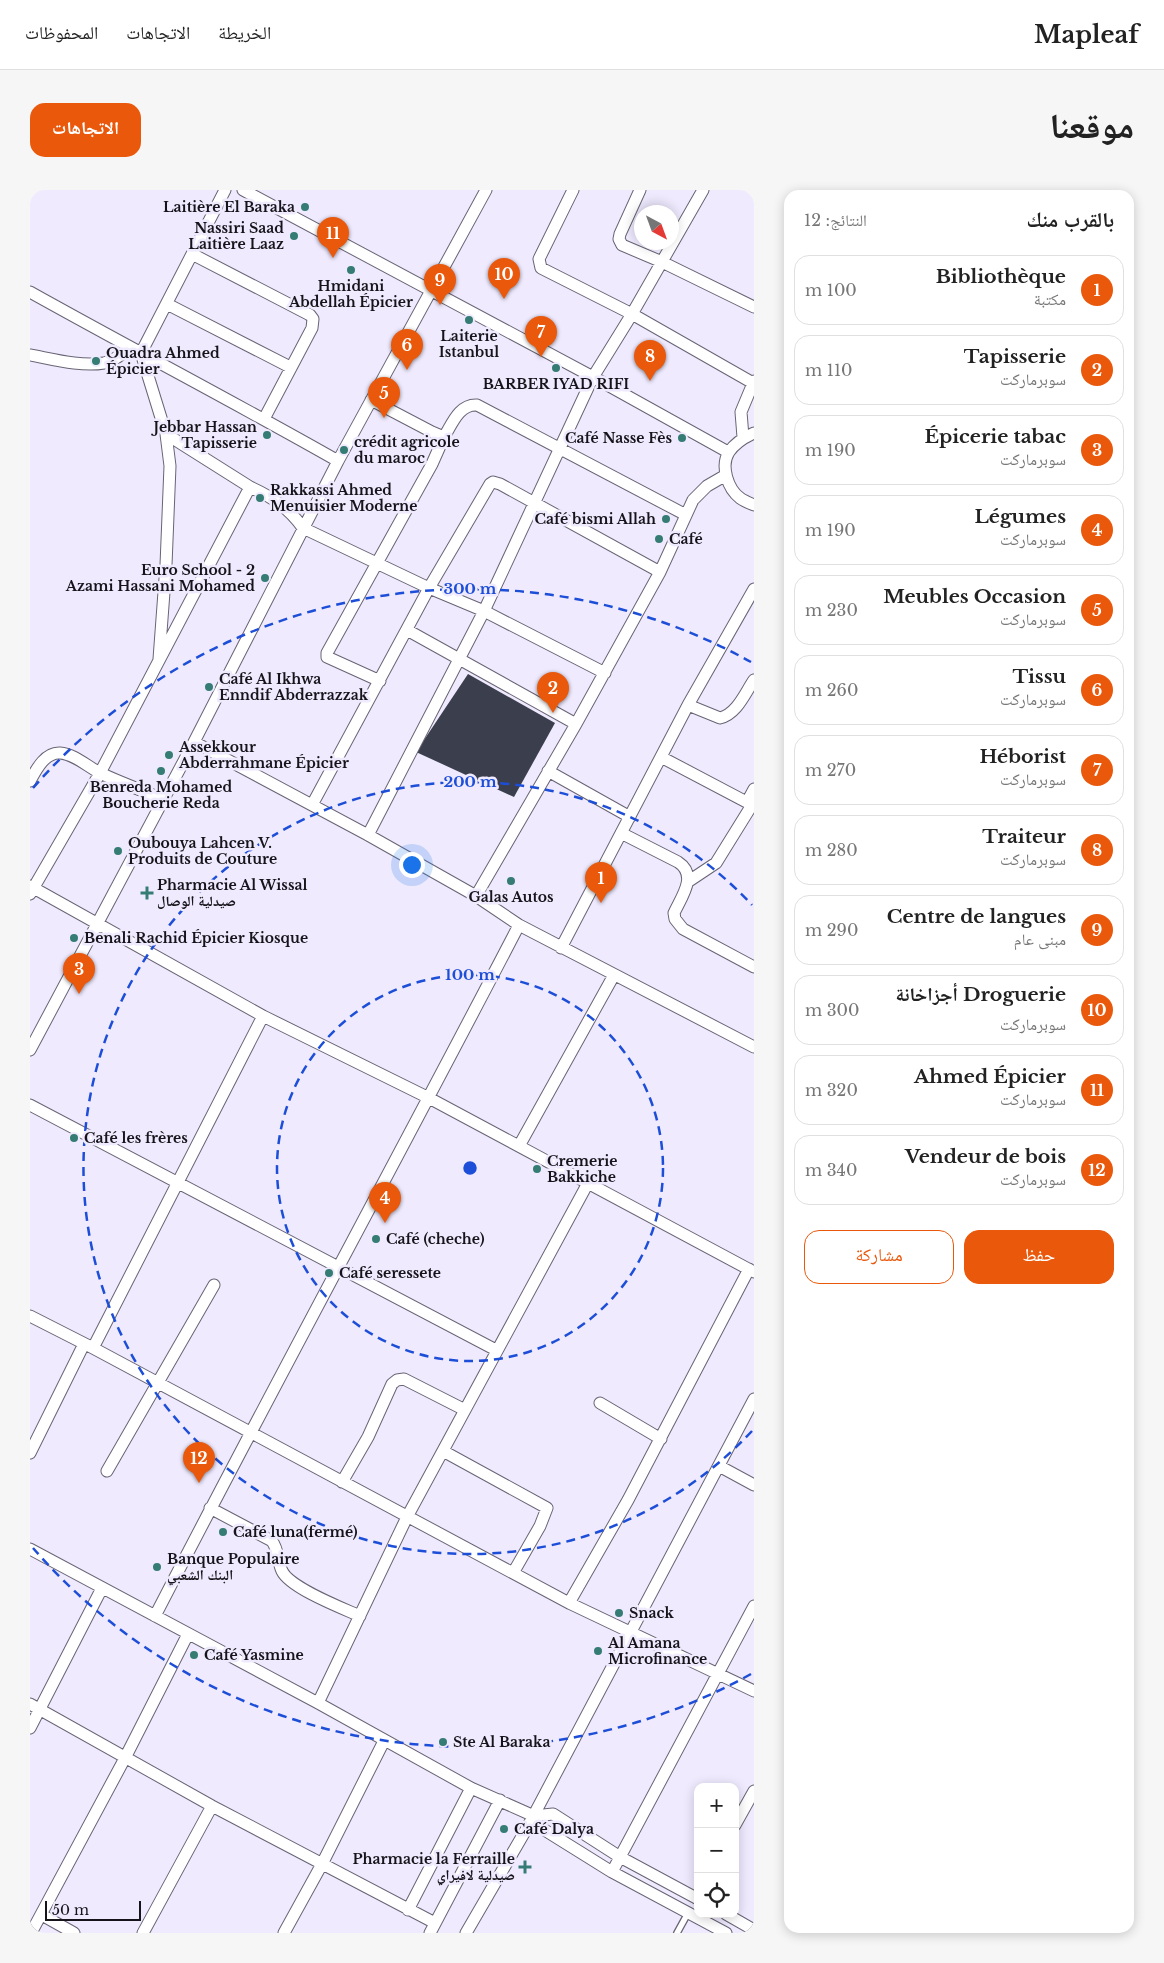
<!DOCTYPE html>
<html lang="ar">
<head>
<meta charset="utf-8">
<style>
	:root { --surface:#fff; --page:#f6f6f6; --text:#222; --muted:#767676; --line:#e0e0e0; --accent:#ea580c }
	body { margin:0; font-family:"Libre Baskerville","Noto Naskh Arabic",serif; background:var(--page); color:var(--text); direction:rtl }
	.controls { position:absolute; right:15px; bottom:15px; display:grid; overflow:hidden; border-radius:10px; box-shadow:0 2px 12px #0003 }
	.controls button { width:45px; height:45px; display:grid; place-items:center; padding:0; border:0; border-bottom:1px solid var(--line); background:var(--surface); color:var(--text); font:25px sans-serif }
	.compass { position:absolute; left:604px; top:15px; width:45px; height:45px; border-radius:50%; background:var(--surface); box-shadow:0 2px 12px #0003; rotate:139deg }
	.scale { position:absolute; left:15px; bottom:12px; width:96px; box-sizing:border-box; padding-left:5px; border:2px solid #16141a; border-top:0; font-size:14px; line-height:18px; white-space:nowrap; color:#16141a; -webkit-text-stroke:4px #efeafe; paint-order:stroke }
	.you { position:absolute; left:381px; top:674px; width:18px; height:18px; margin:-12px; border:4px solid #fff; border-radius:50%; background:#1a73e8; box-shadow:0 0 0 8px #1a73e833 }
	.badge { display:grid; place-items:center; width:32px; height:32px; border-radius:50%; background:var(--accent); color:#fff; font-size:16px; font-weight:700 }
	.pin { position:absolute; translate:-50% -41px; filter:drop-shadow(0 1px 2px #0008) }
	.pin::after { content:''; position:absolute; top:26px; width:18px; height:15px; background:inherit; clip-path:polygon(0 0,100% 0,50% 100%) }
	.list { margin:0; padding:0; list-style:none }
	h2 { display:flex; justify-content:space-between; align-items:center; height:65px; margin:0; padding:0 20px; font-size:21px }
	h2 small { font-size:16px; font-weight:400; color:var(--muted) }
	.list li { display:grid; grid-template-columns:32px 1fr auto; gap:15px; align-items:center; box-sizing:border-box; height:70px; margin:0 10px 10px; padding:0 10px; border:1px solid var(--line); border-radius:15px }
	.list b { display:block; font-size:19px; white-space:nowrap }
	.list p { margin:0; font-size:16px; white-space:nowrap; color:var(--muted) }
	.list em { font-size:16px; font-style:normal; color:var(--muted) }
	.actions { display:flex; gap:10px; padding:15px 20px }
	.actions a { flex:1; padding:11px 0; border:1px solid var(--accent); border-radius:15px; text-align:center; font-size:18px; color:var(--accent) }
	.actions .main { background:var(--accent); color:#fff }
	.icon { flex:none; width:28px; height:28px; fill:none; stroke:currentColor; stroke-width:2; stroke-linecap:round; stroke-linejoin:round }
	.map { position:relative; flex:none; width:724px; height:1743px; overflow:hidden; direction:ltr; border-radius:15px }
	header { display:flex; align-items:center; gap:30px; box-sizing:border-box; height:70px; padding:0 25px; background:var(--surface); border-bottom:1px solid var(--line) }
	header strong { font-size:24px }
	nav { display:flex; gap:28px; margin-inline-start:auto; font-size:18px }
	.intro { display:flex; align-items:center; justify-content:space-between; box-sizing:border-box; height:120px; padding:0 30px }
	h1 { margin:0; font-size:35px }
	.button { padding:12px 22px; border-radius:15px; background:var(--accent); color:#fff; font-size:18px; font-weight:700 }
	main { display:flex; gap:30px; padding:0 30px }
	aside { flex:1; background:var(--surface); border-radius:15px; box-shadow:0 2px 12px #0003 }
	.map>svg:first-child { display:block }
</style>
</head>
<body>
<header>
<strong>Mapleaf</strong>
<nav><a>الخريطة</a><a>الاتجاهات</a><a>المحفوظات</a></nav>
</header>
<div class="intro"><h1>موقعنا</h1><a class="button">الاتجاهات</a></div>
<main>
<aside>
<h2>بالقرب منك<small>النتائج: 12</small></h2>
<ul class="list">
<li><span class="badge">1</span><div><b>Bibliothèque</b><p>مكتبة</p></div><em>100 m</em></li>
<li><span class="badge">2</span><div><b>Tapisserie</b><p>سوبرماركت</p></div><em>110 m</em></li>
<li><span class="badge">3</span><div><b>Épicerie tabac</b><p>سوبرماركت</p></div><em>190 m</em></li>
<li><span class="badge">4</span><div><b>Légumes</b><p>سوبرماركت</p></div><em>190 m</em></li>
<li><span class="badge">5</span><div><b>Meubles Occasion</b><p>سوبرماركت</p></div><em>230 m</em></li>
<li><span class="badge">6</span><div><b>Tissu</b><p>سوبرماركت</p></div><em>260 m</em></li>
<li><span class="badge">7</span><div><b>Héborist</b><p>سوبرماركت</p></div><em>270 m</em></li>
<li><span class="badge">8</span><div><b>Traiteur</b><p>سوبرماركت</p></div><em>280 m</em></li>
<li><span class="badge">9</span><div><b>Centre de langues</b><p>مبنى عام</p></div><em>290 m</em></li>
<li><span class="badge">10</span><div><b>Droguerie أجزاخانة</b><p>سوبرماركت</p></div><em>300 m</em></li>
<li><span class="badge">11</span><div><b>Ahmed Épicier</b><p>سوبرماركت</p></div><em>320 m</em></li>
<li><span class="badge">12</span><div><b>Vendeur de bois</b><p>سوبرماركت</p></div><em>340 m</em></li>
</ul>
<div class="actions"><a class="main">حفظ</a><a>مشاركة</a></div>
</aside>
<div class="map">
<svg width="724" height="1743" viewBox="0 0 724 1743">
	<rect width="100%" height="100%" fill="#efeafe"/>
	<!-- building -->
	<path fill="#3a3e4d" d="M 438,484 L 525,533 L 484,607 L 386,562 Z"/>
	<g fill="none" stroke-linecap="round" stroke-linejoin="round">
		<!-- service casing -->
		<g stroke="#696475" stroke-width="8">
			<path id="service" d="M 647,1743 L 658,1723"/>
		</g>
		<!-- minor casing -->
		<g stroke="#696475" stroke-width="13">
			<path id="minor" d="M 213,0 L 563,187 L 698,262
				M 543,0 L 509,69 L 511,78 L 602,124 L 723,193
				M 610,0 L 590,44 L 589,49 L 592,55 L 632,72 L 724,117
				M 162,64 L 280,125 L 283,129 L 282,138 L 234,229
				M 0,102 C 102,159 206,213 308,271
				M 137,114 L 260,177
				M 0,165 C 22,169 51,177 74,173 C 84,171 92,164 100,158
				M 341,210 L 402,242 L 414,247 L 402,274 L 297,463 L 297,467 L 350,491
				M 724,243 C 715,247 705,253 699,262 C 690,276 698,299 710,308 C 714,311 719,313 724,315
				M 136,244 L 220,297
				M 414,247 C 422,234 429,214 447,215 L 656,325
				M 713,247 L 711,222 L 724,191
				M 377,440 L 546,534
				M 129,469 L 136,375 L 140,276 L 136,244 L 111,163 L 195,0
				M 658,515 L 690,528 C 707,524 715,503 724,490
				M 164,552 L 338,645 L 446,706 L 489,735 L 724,857
				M 631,567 L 724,616
				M 518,581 L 600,627
				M 0,591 C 6,580 15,562 30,563 C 45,564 59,578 72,584 C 92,593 113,601 133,609
				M 717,612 L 724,599
				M 282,615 L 399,398 L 460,294 L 463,292 L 470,294 L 630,382
				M 591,643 L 648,672 C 668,685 652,706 644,723 L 645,729 L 653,739 L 724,777
				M 338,645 L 454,421 L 563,187 L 602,124 L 673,0
				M 659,691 L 686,673 L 722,615
				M 0,696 L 233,826 L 399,908 L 724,1082
				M 0,704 L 70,583 L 220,297 C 242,307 259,318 273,338 L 399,398 L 454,421 L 575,483
				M 446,706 L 546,534 L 630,382 L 663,310 L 677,296 L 696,285
				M 531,758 L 658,515 L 724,399
				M 0,860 L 164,552 L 308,271 L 456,0
				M 0,915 L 466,1160
				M 489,956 L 584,785
				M 0,1126 L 63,1158 L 539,1413 L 724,1501
				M 63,1158 L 233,826
				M 570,1213 L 631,1249
				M 413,1261 L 517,1318 L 510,1336 L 483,1383
				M 0,1263 L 54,1154
				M 689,1276 L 724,1295
				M 77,1281 L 184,1095
				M 312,1292 L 338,1247 L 362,1194 L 367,1190 L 374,1189 L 435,1220
				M 180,1318 L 242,1351 C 249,1361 247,1370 252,1381 C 260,1398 312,1418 330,1426
				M 0,1359 L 288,1513 L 441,1598 L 504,1626 L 523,1624 L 590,1667 L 668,1709
				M 539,1413 L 598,1310 L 719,1079
				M 125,1426 C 244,1195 369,966 489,735
				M 288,1513 L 377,1327 L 558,993
				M 0,1514 L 182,1616 L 405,1733
				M 0,1538 L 72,1398
				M 504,1626 L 513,1639 L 582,1682 L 696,1743
				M 705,1635 L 724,1601
				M 582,1682 L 724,1416
				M 378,1720 L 441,1598
				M 696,1724 L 724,1740
				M 12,1725 L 44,1743
				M 1,1743 L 95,1568 L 158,1444
				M 113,1743 L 182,1616
				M 254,1743 L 292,1674 L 354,1551
				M 400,1743 L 470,1610
				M 436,1743 L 497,1638 L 724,1209"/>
		</g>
		<!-- service -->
		<use href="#service" stroke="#fff" stroke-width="5.5"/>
		<!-- minor -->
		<use href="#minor" stroke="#fff" stroke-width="11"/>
	</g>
	<!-- distance rings -->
	<g fill="none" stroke="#1d4ed8" stroke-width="2.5" stroke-dasharray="9 6">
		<circle cx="440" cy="978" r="193"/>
		<path d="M722 1241A386 386 0 1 1 722 715"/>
		<path d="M721 1484A579 579 0 0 1 3 1358M3 598A579 579 0 0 1 721 472"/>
	</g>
	<!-- markers -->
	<g fill="#357c74" stroke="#efeafe" stroke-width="2">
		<circle cx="275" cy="17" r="5"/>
		<circle cx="264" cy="46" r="5"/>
		<circle cx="321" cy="80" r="5"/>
		<circle cx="439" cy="130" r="5"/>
		<circle cx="66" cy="171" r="5"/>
		<circle cx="526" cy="178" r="5"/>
		<circle cx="237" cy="245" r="5"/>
		<circle cx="652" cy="248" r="5"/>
		<circle cx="314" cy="260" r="5"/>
		<circle cx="230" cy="308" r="5"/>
		<circle cx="636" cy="329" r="5"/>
		<circle cx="629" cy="349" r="5"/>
		<circle cx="235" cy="388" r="5"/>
		<circle cx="179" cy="497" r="5"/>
		<circle cx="139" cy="565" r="5"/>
		<circle cx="131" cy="581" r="5"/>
		<circle cx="88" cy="661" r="5"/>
		<circle cx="481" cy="691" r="5"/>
		<path d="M114.5 695.5h5v5h5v5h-5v5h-5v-5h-5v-5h5z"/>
		<circle cx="44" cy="748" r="5"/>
		<circle cx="44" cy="948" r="5"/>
		<circle cx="507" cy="979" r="5"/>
		<circle cx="346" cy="1049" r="5"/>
		<circle cx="299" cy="1083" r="5"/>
		<circle cx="193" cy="1342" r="5"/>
		<circle cx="127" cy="1377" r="5"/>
		<circle cx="589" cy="1423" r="5"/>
		<circle cx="568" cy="1461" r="5"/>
		<circle cx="164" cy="1465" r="5"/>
		<circle cx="413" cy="1552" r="5"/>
		<circle cx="474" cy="1639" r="5"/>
		<path d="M492.5 1669.5h5v5h5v5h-5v5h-5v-5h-5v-5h5z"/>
	</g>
	<g text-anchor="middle" stroke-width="5" stroke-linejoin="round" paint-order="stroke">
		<!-- poi labels -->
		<g font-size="14" font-weight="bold" fill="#16141a" stroke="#efeafe" text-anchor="start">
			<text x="265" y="22" text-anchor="end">Laitière El Baraka</text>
			<text x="254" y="43" text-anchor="end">Nassiri Saad<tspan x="254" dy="16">Laitière Laaz</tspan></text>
			<text x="321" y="101" text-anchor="middle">Hmidani<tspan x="321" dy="16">Abdellah Épicier</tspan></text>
			<text x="439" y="151" text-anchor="middle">Laiterie<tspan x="439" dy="16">Istanbul</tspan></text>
			<text x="76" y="168">Ouadra Ahmed<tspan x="76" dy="16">Épicier</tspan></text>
			<text x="526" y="199" text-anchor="middle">BARBER IYAD RIFI</text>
			<text x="227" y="242" text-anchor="end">Jebbar Hassan<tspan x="227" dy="16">Tapisserie</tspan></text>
			<text x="642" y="253" text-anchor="end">Café Nasse Fès</text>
			<text x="324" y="257">crédit agricole<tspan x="324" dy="16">du maroc</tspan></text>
			<text x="240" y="305">Rakkassi Ahmed<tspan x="240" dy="16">Menuisier Moderne</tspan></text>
			<text x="626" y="334" text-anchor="end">Café bismi Allah</text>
			<text x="639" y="354">Café</text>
			<text x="225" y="385" text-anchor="end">Euro School - 2<tspan x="225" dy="16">Azami Hassani Mohamed</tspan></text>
			<text x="189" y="494">Café Al Ikhwa<tspan x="189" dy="16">Enndif Abderrazzak</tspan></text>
			<text x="149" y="562">Assekkour<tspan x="149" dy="16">Abderrahmane Épicier</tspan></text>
			<text x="131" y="602" text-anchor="middle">Benreda Mohamed<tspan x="131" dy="16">Boucherie Reda</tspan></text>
			<text x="98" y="658">Oubouya Lahcen V.<tspan x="98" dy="16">Produits de Couture</tspan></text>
			<text x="127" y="700">Pharmacie Al Wissal<tspan x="127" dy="16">صيدلية الوصال</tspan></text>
			<text x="481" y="712" text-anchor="middle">Galas Autos</text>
			<text x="54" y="753">Benali Rachid Épicier Kiosque</text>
			<text x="54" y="953">Café les frères</text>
			<text x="517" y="976">Cremerie<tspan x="517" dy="16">Bakkiche</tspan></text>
			<text x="356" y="1054">Café (cheche)</text>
			<text x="309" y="1088">Café seressete</text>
			<text x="203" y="1347">Café luna(fermé)</text>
			<text x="137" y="1374">Banque Populaire<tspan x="137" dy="16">البنك الشعبي</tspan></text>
			<text x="599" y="1428">Snack</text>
			<text x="578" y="1458">Al Amana<tspan x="578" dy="16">Microfinance</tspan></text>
			<text x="174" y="1470">Café Yasmine</text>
			<text x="423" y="1557">Ste Al Baraka</text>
			<text x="484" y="1644">Café Dalya</text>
			<text x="485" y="1674" text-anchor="end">Pharmacie la Ferraille<tspan x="485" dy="16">صيدلية لافيراي</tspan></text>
		</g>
	</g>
	<circle cx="440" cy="978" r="8" fill="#1d4ed8" stroke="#efeafe" stroke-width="2.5"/>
	<g font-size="15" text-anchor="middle" font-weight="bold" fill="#1d4ed8" stroke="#efeafe" stroke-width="5" stroke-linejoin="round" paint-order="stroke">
		<text x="440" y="404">300 m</text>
		<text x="440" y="597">200 m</text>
		<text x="440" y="790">100 m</text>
	</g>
</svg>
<div class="controls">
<button>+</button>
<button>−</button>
<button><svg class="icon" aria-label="locate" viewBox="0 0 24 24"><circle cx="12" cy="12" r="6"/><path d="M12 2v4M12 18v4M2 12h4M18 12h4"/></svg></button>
</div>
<svg class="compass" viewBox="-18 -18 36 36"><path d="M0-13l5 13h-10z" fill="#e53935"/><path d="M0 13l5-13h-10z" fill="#767676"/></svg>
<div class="scale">50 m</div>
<div class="you"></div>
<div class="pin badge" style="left:571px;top:713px">1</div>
<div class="pin badge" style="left:523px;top:523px">2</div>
<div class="pin badge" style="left:49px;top:804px">3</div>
<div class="pin badge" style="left:355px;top:1033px">4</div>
<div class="pin badge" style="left:354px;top:228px">5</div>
<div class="pin badge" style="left:377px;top:180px">6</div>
<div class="pin badge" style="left:511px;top:167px">7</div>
<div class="pin badge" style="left:620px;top:191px">8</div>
<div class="pin badge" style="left:410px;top:115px">9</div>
<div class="pin badge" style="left:474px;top:109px">10</div>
<div class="pin badge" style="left:303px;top:68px">11</div>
<div class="pin badge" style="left:169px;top:1293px">12</div>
</div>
</main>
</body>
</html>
